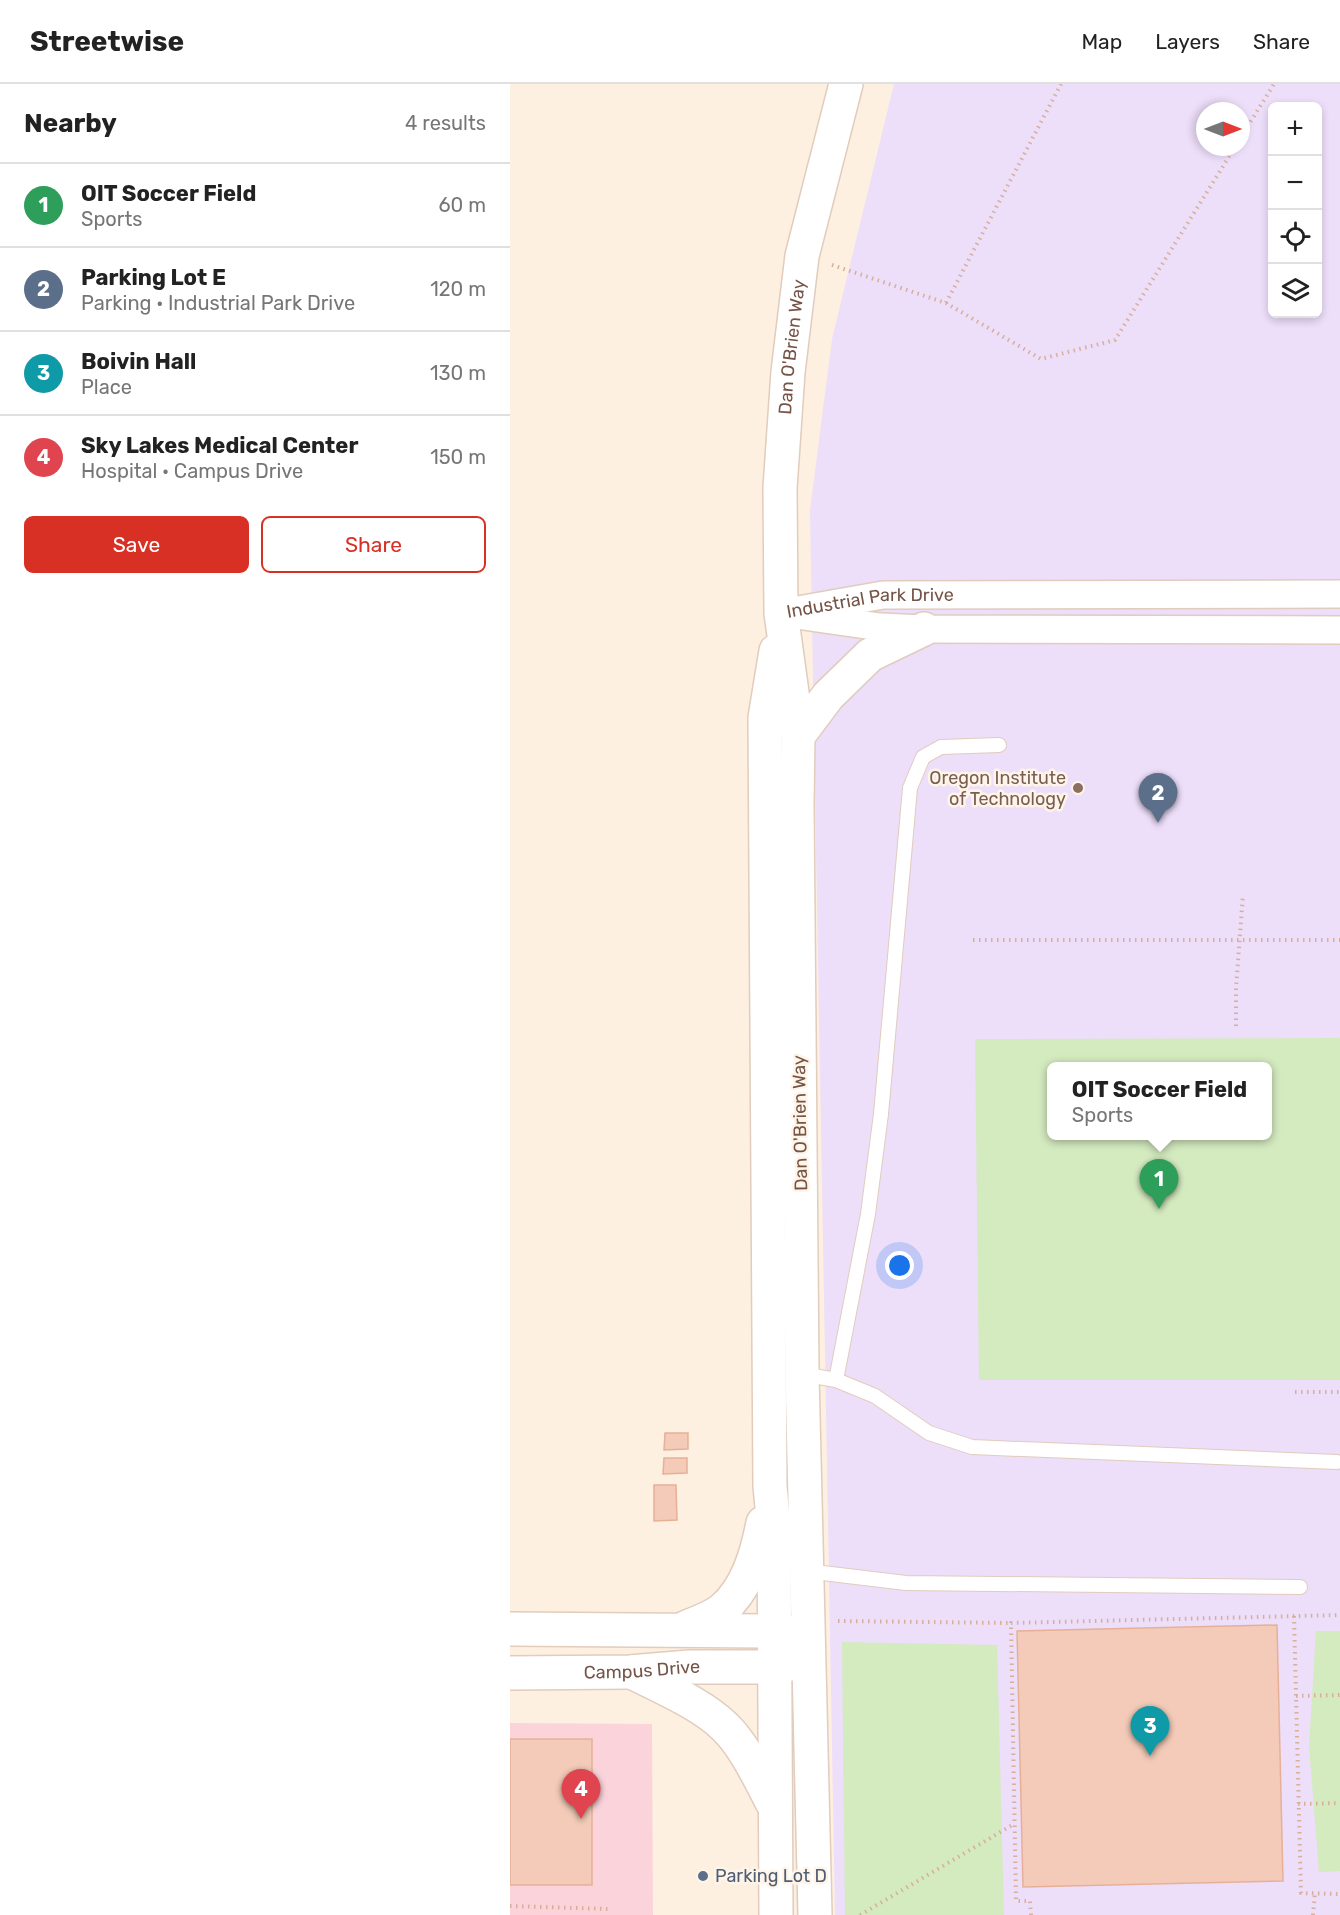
<!DOCTYPE html>
<html lang="en">
<head>
<meta charset="utf-8">
<style>
	:root { --surface:#fff; --page:#f2f2f2; --text:#222; --muted:#767676; --line:#e0e0e0; --accent:#d93025 }
	body { margin:0; font-family:Rubik,sans-serif; background:var(--page); color:var(--text) }
	.controls { position:absolute; right:18px; top:18px; display:grid; overflow:hidden; border-radius:9px; box-shadow:0 3px 9px #0003 }
	.controls button { width:54px; height:54px; display:grid; place-items:center; padding:0; border:0; border-bottom:2px solid var(--line); background:var(--surface); color:var(--text); font:30px sans-serif }
	.compass { position:absolute; left:686px; top:18px; width:54px; height:54px; border-radius:50%; background:var(--surface); box-shadow:0 3px 9px #0003; rotate:90deg }
	.you { position:absolute; left:390px; top:1182px; width:21px; height:21px; margin:-15px; border:4px solid #fff; border-radius:50%; background:#1a73e8; box-shadow:0 0 0 9px #1a73e833 }
	.badge { display:grid; place-items:center; width:39px; height:39px; border-radius:50%; background:var(--accent); color:#fff; font-size:20px; font-weight:700 }
	.pin { position:absolute; translate:-50% -50px; filter:drop-shadow(0 2px 3px #0008) }
	.pin::after { content:''; position:absolute; top:32px; width:21px; height:18px; background:inherit; clip-path:polygon(0 0,100% 0,50% 100%) }
	.popup { position:absolute; left:537px; top:978px; width:225px; height:78px; box-sizing:border-box; display:grid; place-content:center; border-radius:9px; background:var(--surface); filter:drop-shadow(0 2px 4px #0005); font-size:20px; white-space:nowrap; color:var(--muted) }
	.popup b { font-size:22px; color:var(--text) }
	.popup::after { content:''; position:absolute; left:50%; top:100%; margin-left:-12px; border:12px solid transparent; border-top-color:var(--surface) }
	.list { margin:0; padding:0; list-style:none }
	h2 { display:flex; justify-content:space-between; align-items:center; height:78px; margin:0; padding:0 24px; font-size:26px }
	h2 small { font-size:20px; font-weight:400; color:var(--muted) }
	.list li { display:grid; grid-template-columns:39px 1fr auto; gap:18px; align-items:center; box-sizing:border-box; height:84px; padding:0 24px; border-top:2px solid var(--line) }
	.list b { display:block; font-size:22px; white-space:nowrap }
	.list p { margin:0; font-size:20px; white-space:nowrap; color:var(--muted) }
	.list em { font-size:20px; font-style:normal; color:var(--muted) }
	.actions { display:flex; gap:12px; padding:18px 24px }
	.actions a { flex:1; padding:14px 0; border:2px solid var(--accent); border-radius:9px; text-align:center; font-size:21px; color:var(--accent) }
	.actions .main { background:var(--accent); color:#fff }
	.icon { flex:none; width:33px; height:33px; fill:none; stroke:currentColor; stroke-width:2; stroke-linecap:round; stroke-linejoin:round }
	.map { position:relative; flex:none; width:830px; height:1831px; overflow:hidden }
	header { display:flex; align-items:center; gap:36px; box-sizing:border-box; height:84px; padding:0 30px; background:var(--surface); border-bottom:2px solid var(--line) }
	header strong { font-size:28px }
	nav { display:flex; gap:33px; margin-inline-start:auto; font-size:21px }
	main { display:flex }
	aside { flex:1; background:var(--surface) }
	.map>svg:first-child { display:block }
</style>
</head>
<body>
<header>
<strong>Streetwise</strong>
<nav><a>Map</a><a>Layers</a><a>Share</a></nav>
</header>
<main>
<aside>
<h2>Nearby<small>4 results</small></h2>
<ul class="list">
<li><span class="badge" style="background:#2e9e5b">1</span><div><b>OIT Soccer Field</b><p>Sports</p></div><em>60 m</em></li>
<li><span class="badge" style="background:#5c6f8a">2</span><div><b>Parking Lot E</b><p>Parking · Industrial Park Drive</p></div><em>120 m</em></li>
<li><span class="badge" style="background:#0f9aa8">3</span><div><b>Boivin Hall</b><p>Place</p></div><em>130 m</em></li>
<li><span class="badge" style="background:#e0444e">4</span><div><b>Sky Lakes Medical Center</b><p>Hospital · Campus Drive</p></div><em>150 m</em></li>
</ul>
<div class="actions"><a class="main">Save</a><a>Share</a></div>
</aside>
<div class="map">
<svg width="830" height="1831" viewBox="0 0 830 1831">
	<rect width="100%" height="100%" fill="#fdf0e1"/>
	<!-- education -->
	<path fill="#eddef9" fill-rule="evenodd" d="M 384,0 L 830,0 L 830,1831 L 325,1831 L 300,426 L 322,255 ZM 762,22 L 808,22 L 808,230 L 762,230 ZM 695,27 L 731,27 L 731,63 L 695,63 ZM 541,982 L 757,982 L 757,1052 L 541,1052 Z"/>
	<!-- medical -->
	<path fill="#fbd4db" d="M 0,1639 L 142,1640 L 143,1831 L 0,1831 Z"/>
	<!-- green -->
	<path fill="#d4eabf" fill-rule="evenodd" d="M 830,954 L 830,1296 L 469,1296 L 465,955 ZM 541,982 L 757,982 L 757,1052 L 541,1052 Z
		M 806,1547 L 830,1547 L 830,1787 L 809,1788 L 799,1662 Z
		M 332,1558 L 487,1561 L 494,1831 L 335,1831 Z"/>
	<!-- building -->
	<path fill="#f3cbb8" stroke="#e6b098" stroke-width="1.5" d="M 155,1349 L 178,1349 L 178,1365 L 154,1366 Z
		M 154,1374 L 177,1374 L 177,1389 L 153,1390 Z
		M 144,1401 L 166,1401 L 167,1436 L 144,1437 Z
		M 767,1541 L 773,1797 L 513,1803 L 507,1547 Z
		M 0,1655 L 82,1655 L 82,1801 L 0,1801 Z"/>
	<g fill="none" stroke-linecap="round" stroke-linejoin="round">
		<!-- service casing -->
		<g stroke="#e1ccbd" stroke-width="16">
			<path id="service" d="M 292,1290 L 326,1296 L 358,1130 L 371,1030 L 400,704 L 413,673 L 431,663 L 489,661
				M 326,1296 L 365,1312 L 419,1349 L 462,1363 L 827,1378
				M 296,1487 L 396,1499 L 790,1503"/>
		</g>
		<!-- minor casing -->
		<g stroke="#e1ccbd" stroke-width="30">
			<g id="minor">
				<path id="s1" d="M 271,529 L 373,511 L 830,510"/>
				<path d="M 293,532 L 370,543 L 414,545 L 830,546"/>
			</g>
		</g>
		<!-- tertiary casing -->
		<g stroke="#e1ccbd" stroke-width="36">
			<g id="tertiary">
				<path d="M 266,567 L 255,634 L 260,1402 L 264,1444 L 266,1831"/>
				<path d="M 288,652 L 318,612 L 360,571 L 414,545"/>
				<path d="M 175,1544 C 186,1539 202,1534 212,1526 C 237,1505 247,1470 253,1439"/>
				<path d="M 0,1545 L 264,1547 L 284,1549"/>
				<path d="M 122,1588 C 151,1603 192,1620 215,1643 C 234,1661 250,1695 262,1718"/>
				<path id="s2" d="M 0,1589 L 120,1588 L 179,1583 L 264,1583 L 286,1579"/>
				<path id="s3" d="M 305,1831 L 292,1290 L 287,719 L 288,652 L 271,529 L 270,404 L 278,288 L 292,172 L 336,0"/>
			</g>
		</g>
		<!-- path -->
		<path stroke="#d7af9b" stroke-width="4" stroke-dasharray="1.5 4.5" stroke-linecap="butt" d="M 731,53 L 764,0
			M 322,181 L 436,219 L 531,275 L 605,256 L 725,63
			M 436,219 L 551,0
			M 463,856 L 830,856
			M 726,942 L 726,904 L 733,811
			M 785,1308 L 830,1308
			M 784,1532 L 791,1809 L 830,1810
			M 328,1537 L 501,1539
			M 786,1612 L 830,1611
			M 788,1720 L 830,1719
			M 0,1822 L 98,1825
			M 350,1831 L 504,1740
			M 521,1831 L 520,1817 L 506,1817 L 501,1539 L 830,1531
			M 803,1831 L 805,1809"/>
		<!-- service -->
		<use href="#service" stroke="#fff" stroke-width="14"/>
		<!-- minor -->
		<use href="#minor" stroke="#fff" stroke-width="27"/>
		<!-- tertiary -->
		<use href="#tertiary" stroke="#fff" stroke-width="33"/>
	</g>
	<!-- markers -->
	<circle fill="#8d6e63" stroke="#fff4e8" stroke-width="2" cx="568" cy="704" r="6"/>
	<circle fill="#5c6f8a" stroke="#fff4e8" stroke-width="2" cx="193" cy="1792" r="6"/>
	<g text-anchor="middle" stroke-width="5" stroke-linejoin="round" paint-order="stroke">
		<!-- street labels -->
		<g font-size="18" fill="#755447" stroke="#fff4e8">
			<text dy="6" stroke="none"><textPath href="#s3" startOffset="1570">Dan O'Brien Way</textPath></text>
			<text dy="6" stroke="none"><textPath href="#s1" startOffset="90">Industrial Park Drive</textPath></text>
			<text transform="translate(290 1039) rotate(-91)" y="6">Dan O'Brien Way</text>
			<text dy="6" stroke="none"><textPath href="#s2" startOffset="132">Campus Drive</textPath></text>
		</g>
		<!-- education labels -->
		<g font-size="18" fill="#785e54" stroke="#fff4e8" text-anchor="end">
			<text x="556" y="700">Oregon Institute<tspan x="556" dy="21">of Technology</tspan></text>
		</g>
		<!-- service labels -->
		<g font-size="18" fill="#4e5e75" stroke="#fff4e8" text-anchor="start">
			<text x="205" y="1798">Parking Lot D</text>
		</g>
	</g>
</svg>
<div class="controls">
<button>+</button>
<button>−</button>
<button><svg class="icon" aria-label="locate" viewBox="0 0 24 24"><circle cx="12" cy="12" r="6"/><path d="M12 2v4M12 18v4M2 12h4M18 12h4"/></svg></button>
<button><svg class="icon" aria-label="layers" viewBox="0 0 24 24"><path d="M12 4l9 5-9 5-9-5zM3 14l9 5 9-5"/></svg></button>
</div>
<svg class="compass" viewBox="-18 -18 36 36"><path d="M0-13l5 13h-10z" fill="#e53935"/><path d="M0 13l5-13h-10z" fill="#767676"/></svg>
<div class="you"></div>
<div class="pin badge" style="left:649px;top:1125px;background:#2e9e5b">1</div>
<div class="popup"><b>OIT Soccer Field</b>Sports</div>
<div class="pin badge" style="left:648px;top:739px;background:#5c6f8a">2</div>
<div class="pin badge" style="left:640px;top:1672px;background:#0f9aa8">3</div>
<div class="pin badge" style="left:71px;top:1735px;background:#e0444e">4</div>
</div>
</main>
</body>
</html>
